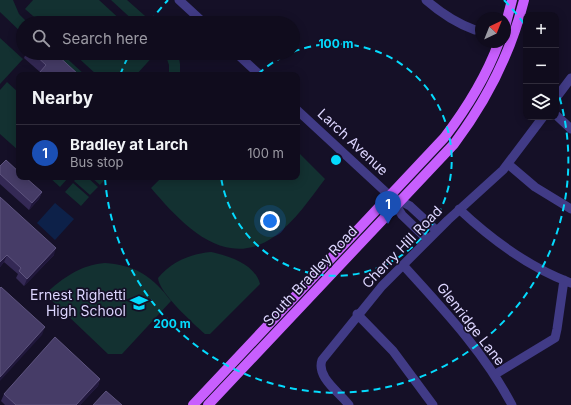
<!DOCTYPE html>
<html lang="en">
<head>
<meta charset="utf-8">
<style>
	:root { --surface:#100c1d; --page:#1e1a2a; --text:#f1f3f6; --muted:#9c9ba4; --line:#302c3b; --accent:#b45309 }
	body { margin:0; font-family:Inter,sans-serif; background:var(--page); color:var(--text) }
	.controls { position:absolute; right:12px; top:12px; display:grid; overflow:hidden; border-radius:8px; box-shadow:0 2px 10px #0003 }
	.controls button { width:36px; height:36px; display:grid; place-items:center; padding:0; border:0; border-bottom:1px solid var(--line); background:var(--surface); color:var(--text); font:20px sans-serif }
	.compass { position:absolute; left:475px; top:12px; width:36px; height:36px; border-radius:50%; background:var(--surface); box-shadow:0 2px 10px #0003; rotate:43deg }
	.you { position:absolute; left:270px; top:221px; width:14px; height:14px; margin:-10px; border:3px solid #fff; border-radius:50%; background:#1a73e8; box-shadow:0 0 0 6px #1a73e833 }
	.badge { display:grid; place-items:center; width:26px; height:26px; border-radius:50%; background:var(--accent); color:#fff; font-size:13px; font-weight:700 }
	.pin { position:absolute; translate:-50% -33px; filter:drop-shadow(0 1px 2px #0008) }
	.pin::after { content:''; position:absolute; top:21px; width:14px; height:12px; background:inherit; clip-path:polygon(0 0,100% 0,50% 100%) }
	.list { margin:0; padding:0; list-style:none }
	h2 { display:flex; justify-content:space-between; align-items:center; height:52px; margin:0; padding:0 16px; font-size:17px }
	h2 small { font-size:13px; font-weight:400; color:var(--muted) }
	.list li { display:grid; grid-template-columns:26px 1fr auto; gap:12px; align-items:center; box-sizing:border-box; height:56px; padding:0 16px; border-top:1px solid var(--line) }
	.list b { display:block; font-size:15px; white-space:nowrap }
	.list p { margin:0; font-size:13px; white-space:nowrap; color:var(--muted) }
	.list em { font-size:13px; font-style:normal; color:var(--muted) }
	.icon { flex:none; width:22px; height:22px; fill:none; stroke:currentColor; stroke-width:2; stroke-linecap:round; stroke-linejoin:round }
	.map { position:relative; flex:none; width:571px; height:405px; overflow:hidden }
	.search { position:absolute; background:var(--surface); box-shadow:0 2px 10px #0003; left:16px; top:16px; width:284px; height:44px; display:flex; align-items:center; gap:10px; box-sizing:border-box; padding:0 14px; border-radius:22px; color:var(--muted); font-size:15px }
	.panel { position:absolute; background:var(--surface); box-shadow:0 2px 10px #0003; left:16px; top:72px; width:284px; height:108px; border-radius:8px }
	.map>svg:first-child { display:block }
</style>
</head>
<body>
<div class="map">
<svg width="571" height="405" viewBox="0 0 571 405">
	<rect width="100%" height="100%" fill="#151027"/>
	<!-- green -->
	<path fill="#133131" d="M 0,0 L 13,0 L 19,14 L 28,23 L 23,23 L 23,34 L 0,12 Z
		M 33,0 L 99,0 L 124,23 L 41,23 L 25,9 Z
		M 111,0 L 127,0 L 153,23 L 136,23 Z
		M 0,38 L 23,59 L 0,84 Z
		M 44,53 L 61,53 L 85,75 L 68,75 Z
		M 73,53 L 156,53 L 136,75 L 97,75 Z
		M 165,53 L 178,53 L 180,64 L 180,75 L 169,75 L 169,65 Z
		M 7,82 L 19,93 L 19,151 L 0,134 L 0,90 Z
		M 297,151 L 325,179 C 310,199 295,221 275,236 C 225,272 182,224 151,188 L 162,177 L 297,177 Z
		M 49,177 L 67,177 L 68,178 L 60,187 Z
		M 78,177 L 87,177 L 98,187 L 90,195 L 74,181 Z
		M 91,177 L 107,177 L 100,185 Z
		M 73,183 L 89,197 L 81,206 L 65,192 Z
		M 211,252 C 229,256 255,264 260,284 L 210,334 L 205,334 C 194,324 159,293 158,278 C 171,262 190,254 211,252 Z
		M 105,263 C 136,265 153,277 171,301 L 122,354 L 108,354 L 45,294 C 63,278 80,265 105,263 Z"/>
	<!-- water -->
	<path fill="#0d2149" d="M 55,203 L 74,219 L 55,240 L 37,223 Z"/>
	<g fill="none" stroke-linecap="round" stroke-linejoin="round">
		<!-- minor -->
		<path stroke="#413b86" stroke-width="9" d="M 179,0 L 204,23
			M 426,0 C 442,14 456,23 475,30
			M 236,53 L 260,75
			M 556,98 L 571,78
			M 297,110 L 390,196 L 402,215 L 428,240
			M 556,115 L 571,129
			M 508,164 L 535,187 L 571,209
			M 395,198 L 410,206 L 437,231
			M 459,209 C 492,240 528,267 571,283
			M 403,265 C 443,309 484,352 512,405
			M 357,314 L 393,351 L 433,405
			M 494,375 L 555,338 L 557,329 L 564,280
			M 349,405 C 339,392 316,377 322,360 L 382,286 L 448,220 L 503,170 L 543,117"/>
		<!-- major -->
		<path stroke="#c85ffe" stroke-width="10" d="M 505,27 L 512,0
			M 193,405 L 444,138 C 467,108 486,77 499,42
			M 208,405 L 454,144 C 487,100 511,53 524,0"/>
	</g>
	<!-- wall -->
	<path fill="#342955" d="M 26,53 L 55,53 L 79,75 L 39,75 L 40,72 L 24,58 Z
		M 0,166 L 42,192 L 39,199 L 29,210 L 0,184 Z
		M 0,197 L 54,255 L 24,286 L 16,278 L 18,274 L 4,262 L 0,267 Z
		M 100,379 L 98,386 L 80,405 L 5,405 L 1,401 L 4,394 Z"/>
	<!-- shaded-wall -->
	<path fill="#20173b" d="M 42,192 L 39,199 L 29,210 L 32,203 Z
		M 56,248 L 54,255 L 24,286 L 27,279 Z
		M 7,255 L 4,262 L 0,267 L 0,262 Z
		M 45,327 L 42,335 L 0,381 L 0,377 Z
		M 100,379 L 98,386 L 80,405 L 76,405 Z"/>
	<!-- building -->
	<path fill="#463c67" stroke="#5e547f" d="M 33,53 L 55,53 L 79,75 L 44,75 L 40,72 L 46,65 Z
		M 6,160 L 19,172 L 19,177 L 25,177 L 42,192 L 32,203 L 0,174 L 0,166 Z
		M 0,197 L 56,248 L 27,279 L 19,271 L 21,268 L 7,255 L 0,262 Z
		M 1,287 L 45,327 L 0,377 L 0,288 Z
		M 55,337 L 100,379 L 76,405 L 16,405 L 4,394 Z
		M 106,391 L 122,405 L 93,405 Z"/>
	<!-- distance rings -->
	<g fill="none" stroke="#04dafd" stroke-width="2" stroke-dasharray="7 5">
		<path d="M258 74A116 116 0 0 1 291 53M293 52A116 116 0 1 1 221 177"/>
		<path d="M120 75A232 232 0 0 1 129 55M150 22A232 232 0 0 1 168 0M504 0A232 232 0 0 1 525 25M556 86A232 232 0 1 1 105 178"/>
	</g>
	<!-- icons -->
	<defs>
		<g id="school-bare" transform="scale(1.38)"><path d="M0-5L7-2L0 1L-7-2ZM-4 1L0 2.5L4 1V4Q0 6-4 4Z" fill="#04dafd" stroke="#151027" stroke-width="2.5" paint-order="stroke"/></g>
	</defs>
	<g fill-rule="evenodd">
		<use href="#school-bare" x="139" y="303"/>
	</g>
	<g text-anchor="middle" stroke-width="3.5" stroke-linejoin="round" paint-order="stroke">
		<!-- street labels -->
		<g font-size="14" fill="#ddd6ff" stroke="#151027">
			<text transform="translate(353 142) rotate(43)" y="5">Larch Avenue</text>
			<text transform="translate(402 247) rotate(-46)" y="5">Cherry Hill Road</text>
			<text transform="translate(310 276) rotate(-47)" y="5">South Bradley Road</text>
			<text transform="translate(471 324) rotate(52)" y="5">Glenridge Lane</text>
		</g>
		<!-- poi labels -->
		<g font-size="14" fill="#ddd6ff" stroke="#151027" text-anchor="end">
			<text x="126" y="300">Ernest Righetti<tspan x="126" dy="16">High School</tspan></text>
		</g>
	</g>
	<circle cx="336" cy="160" r="6" fill="#04dafd" stroke="#151027" stroke-width="2"/>
	<g font-size="12" text-anchor="middle" font-weight="bold" fill="#04dafd" stroke="#151027" stroke-width="3.5" stroke-linejoin="round" paint-order="stroke">
		<text x="336" y="48">100 m</text>
		<text x="172" y="328">200 m</text>
	</g>
</svg>
<div class="controls">
<button>+</button>
<button>−</button>
<button><svg class="icon" aria-label="layers" viewBox="0 0 24 24"><path d="M12 4l9 5-9 5-9-5zM3 14l9 5 9-5"/></svg></button>
</div>
<svg class="compass" viewBox="-18 -18 36 36"><path d="M0-13l5 13h-10z" fill="#e53935"/><path d="M0 13l5-13h-10z" fill="#9c9ba4"/></svg>
<div class="you"></div>
<div class="pin badge" style="left:388px;top:224px;background:#1a4fb4">1</div>
<div class="search"><svg class="icon" aria-label="search" viewBox="0 0 24 24"><circle cx="10" cy="10" r="6"/><path d="M15 15l6 6"/></svg>Search here</div>
<section class="panel">
<h2>Nearby<small></small></h2>
<ul class="list">
<li><span class="badge" style="background:#1a4fb4">1</span><div><b>Bradley at Larch</b><p>Bus stop</p></div><em>100 m</em></li>
</ul>
</section>
</div>
</body>
</html>
